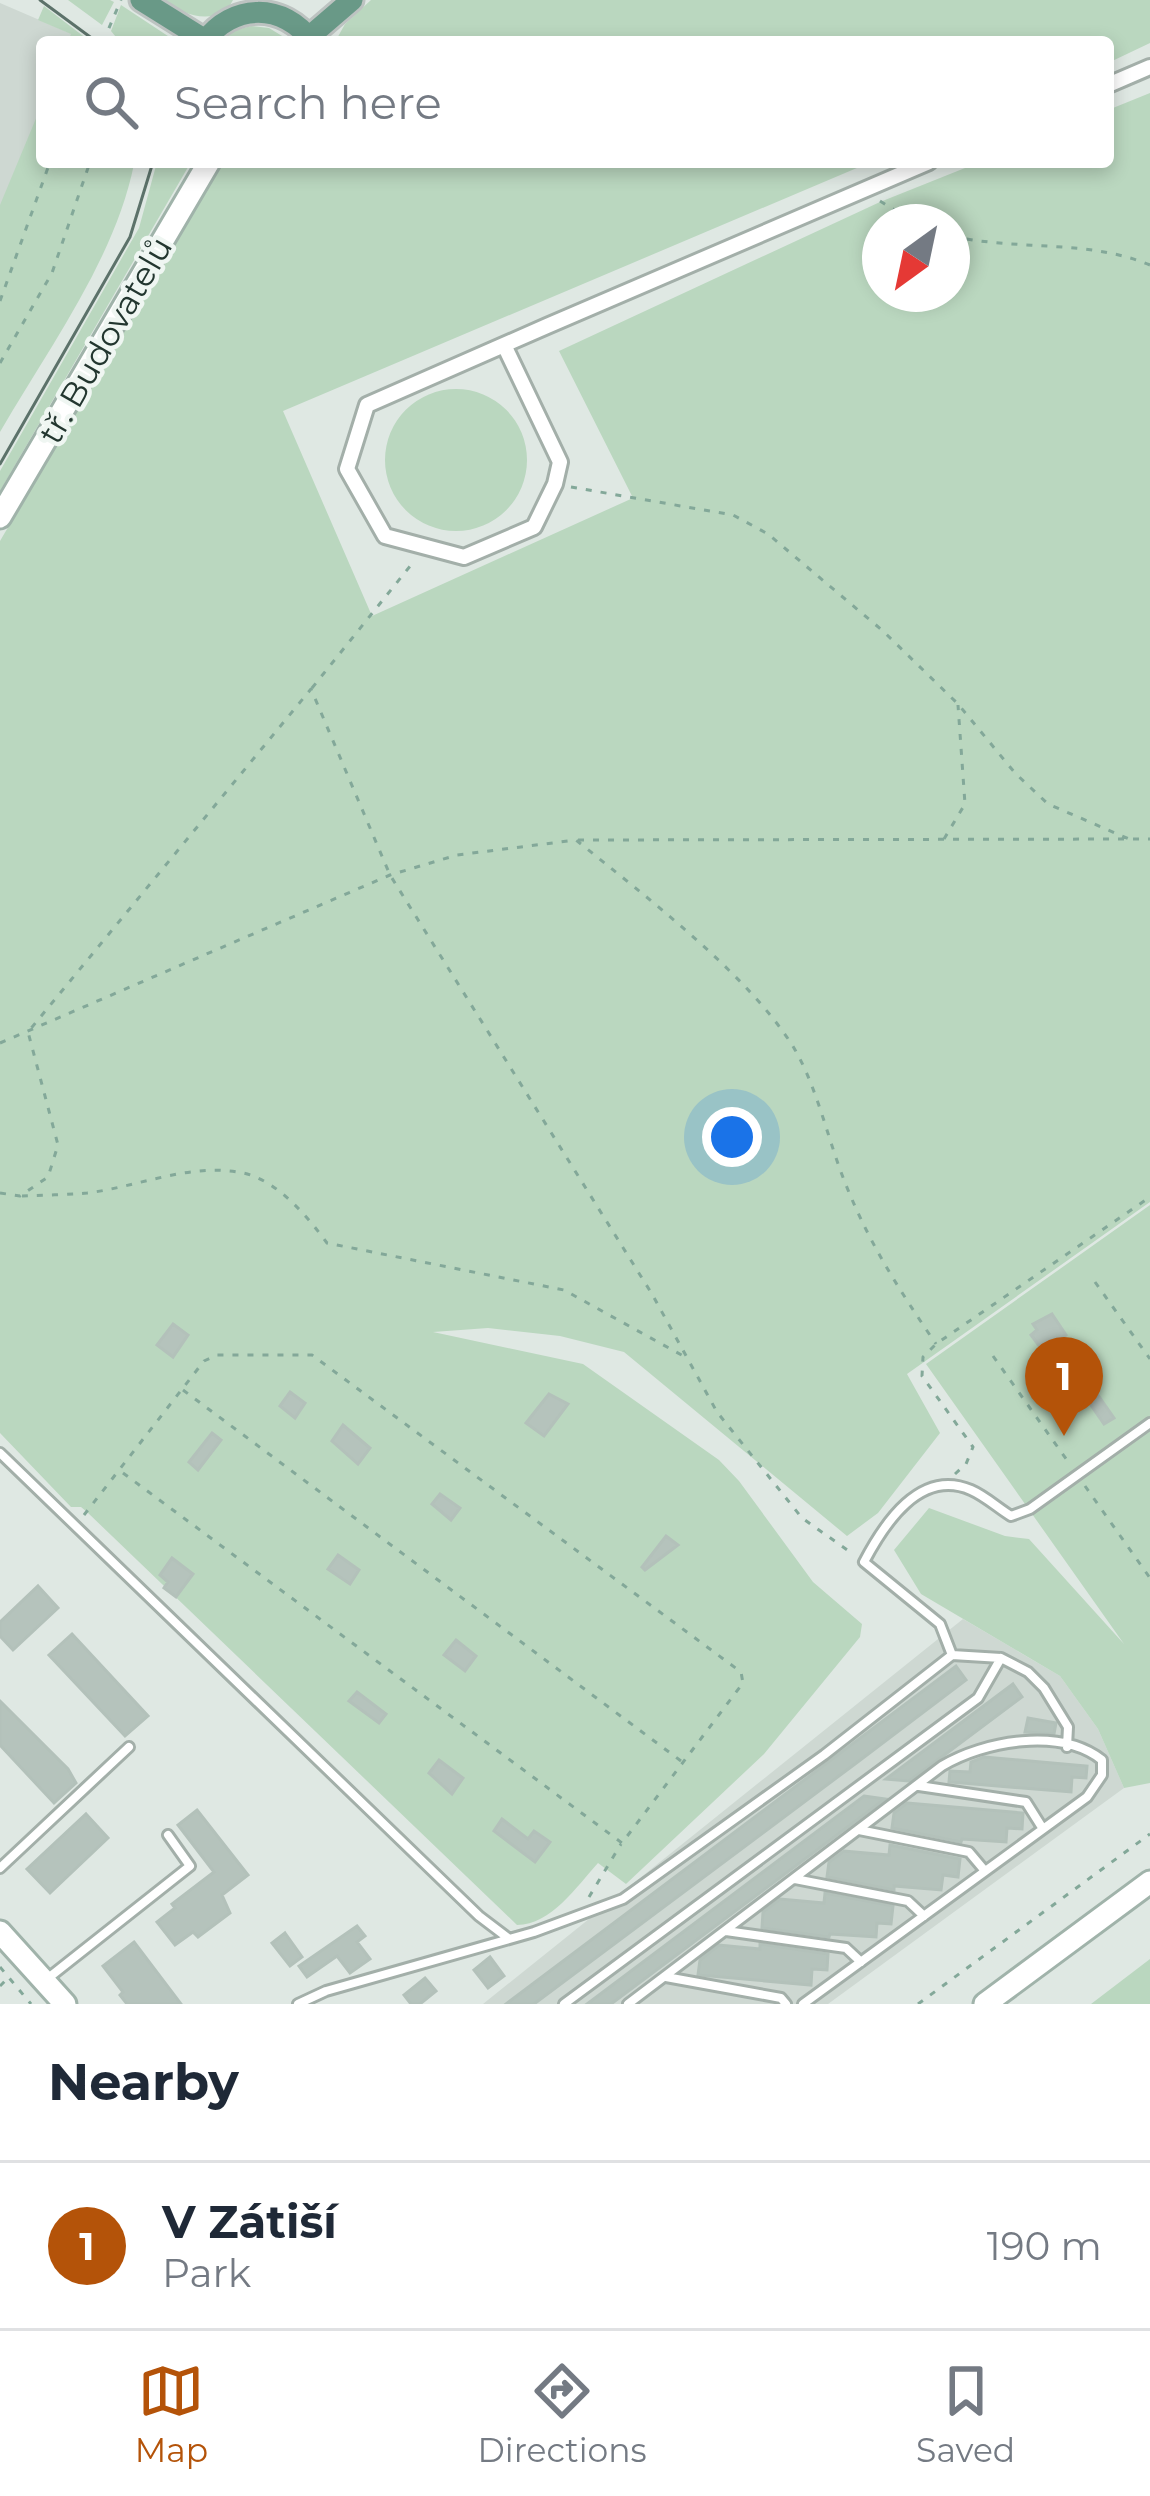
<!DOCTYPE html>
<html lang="en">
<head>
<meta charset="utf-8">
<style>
	:root { --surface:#fff; --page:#f2f2f3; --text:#1f2937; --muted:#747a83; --line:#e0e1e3; --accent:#b45309 }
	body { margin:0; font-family:Montserrat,sans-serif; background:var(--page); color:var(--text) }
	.compass { position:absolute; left:862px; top:204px; width:108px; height:108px; border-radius:50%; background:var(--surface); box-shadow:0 6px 18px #0003; rotate:213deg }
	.you { position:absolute; left:732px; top:1137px; width:42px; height:42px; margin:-30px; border:9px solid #fff; border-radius:50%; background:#1a73e8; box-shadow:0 0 0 18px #1a73e833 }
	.badge { display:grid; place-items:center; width:78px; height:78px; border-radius:50%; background:var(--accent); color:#fff; font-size:39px; font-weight:700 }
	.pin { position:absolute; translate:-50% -99px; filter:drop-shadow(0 3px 6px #0008) }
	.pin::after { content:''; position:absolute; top:63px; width:42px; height:36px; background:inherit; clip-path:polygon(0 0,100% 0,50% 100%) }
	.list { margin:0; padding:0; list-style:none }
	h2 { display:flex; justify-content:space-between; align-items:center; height:156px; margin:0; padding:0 48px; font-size:51px }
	h2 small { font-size:39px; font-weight:400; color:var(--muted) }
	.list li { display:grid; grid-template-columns:78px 1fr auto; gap:36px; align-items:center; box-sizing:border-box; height:168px; padding:0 48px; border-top:3px solid var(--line) }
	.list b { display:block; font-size:45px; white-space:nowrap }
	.list p { margin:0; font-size:39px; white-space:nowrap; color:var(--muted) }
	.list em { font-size:39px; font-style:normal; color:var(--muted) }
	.icon { flex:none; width:66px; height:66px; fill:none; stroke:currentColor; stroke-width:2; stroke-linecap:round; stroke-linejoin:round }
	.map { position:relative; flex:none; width:1150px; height:2004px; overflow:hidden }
	.search { position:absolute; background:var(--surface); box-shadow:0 6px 18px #0003; left:36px; right:36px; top:36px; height:132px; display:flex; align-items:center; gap:30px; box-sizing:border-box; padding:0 42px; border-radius:12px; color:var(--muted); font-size:45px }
	.sheet { height:324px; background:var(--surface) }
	nav { display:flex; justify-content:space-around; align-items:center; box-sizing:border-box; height:168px; border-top:3px solid var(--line); background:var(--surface); font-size:33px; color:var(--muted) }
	nav a { display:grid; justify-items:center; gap:6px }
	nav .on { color:var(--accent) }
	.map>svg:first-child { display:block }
</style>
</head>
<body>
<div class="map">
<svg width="1150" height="2004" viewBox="0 0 1150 2004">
	<rect width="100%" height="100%" fill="#dfe8e3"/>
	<!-- built -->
	<path fill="#ced8d2" d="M 0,3 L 72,34 L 68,42 L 42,42 L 42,106 L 0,209 Z
		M 963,1619 L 1060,1676 L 1098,1729 L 1124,1788 L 828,2004 L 483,2004 Z"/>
	<!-- green -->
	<path fill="#bad7bf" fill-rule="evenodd" d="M 68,0 L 110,0 L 114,2 L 102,25 Z
		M 163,0 L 233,0 L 226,12 C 202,22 183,14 163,0 Z
		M 371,0 L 1150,0 L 1150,43 L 1108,63 L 1108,42 L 335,42 L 345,24 Z
		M 121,5 L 177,42 L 120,42 L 111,31 Z
		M 44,6 L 91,42 L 68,42 L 71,34 L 38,20 Z
		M 251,26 L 269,28 L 292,42 L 219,42 L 233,31 Z
		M 1150,93 L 1150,1202 L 907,1374 L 940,1433 L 878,1513 L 847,1536 L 624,1352 L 560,1336 L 488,1328 L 433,1332 L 583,1364 L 719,1460 L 739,1481 L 813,1582 L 862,1624 L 860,1637 L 764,1754 L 626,1884 L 598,1863 C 577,1886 551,1925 517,1925 L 87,1512 L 81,1507 L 71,1507 L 0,1433 L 0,541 L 222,162 L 871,162 L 283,411 L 372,616 L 633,498 L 559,351 L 880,202 L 980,162 L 1108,162 L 1108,110 ZM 880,222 L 952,222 L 952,294 L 880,294 Z
		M 42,104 L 42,162 L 134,164 C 115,259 48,349 0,432 L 0,205 Z
		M 157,162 L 191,162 L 0,491 L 0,471 L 139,228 Z
		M385 460a71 71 0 1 1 142 0a71 71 0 1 1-142 0Z
		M 1150,1205 L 1150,1783 L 1124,1788 L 1098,1729 L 1060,1676 L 921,1594 L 894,1550 L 929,1508 L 1005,1536 L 1029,1539 L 1124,1644 L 926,1364 Z
		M 1150,1959 L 1150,2004 L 1091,2004 Z"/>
	<!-- building -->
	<path fill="#b5c3bc" stroke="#b3c1ba" stroke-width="3" d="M 1052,1314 L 1066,1335 L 1050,1348 L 1046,1342 L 1040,1347 L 1031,1335 L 1037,1330 L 1033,1324 Z
		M 173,1324 L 188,1335 L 173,1357 L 157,1345 Z
		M 1093,1388 L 1114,1418 L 1104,1424 L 1084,1395 Z
		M 290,1392 L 305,1403 L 295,1418 L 280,1406 Z
		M 549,1394 L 568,1404 L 544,1436 L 526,1423 Z
		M 343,1425 L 370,1448 L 358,1464 L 332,1441 Z
		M 212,1433 L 221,1440 L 198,1470 L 189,1462 Z
		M 440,1494 L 460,1508 L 451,1520 L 432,1504 Z
		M 666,1536 L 678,1545 L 645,1570 L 642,1567 Z
		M 338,1555 L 359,1570 L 350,1584 L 328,1569 Z
		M 172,1558 L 193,1574 L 176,1597 L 164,1588 L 168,1582 L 160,1575 Z
		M 38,1586 L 58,1608 L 13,1650 L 0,1636 L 0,1622 Z
		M 72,1634 L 148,1716 L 125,1736 L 49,1655 Z
		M 456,1640 L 476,1656 L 465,1671 L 444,1655 Z
		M 956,1666 L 966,1680 L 855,1764 L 534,2004 L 506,2004 Z
		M 1013,1684 L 1022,1697 L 943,1756 L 909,1781 L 886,1779 Z
		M 357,1692 L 386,1714 L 379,1723 L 349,1701 Z
		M 0,1701 L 68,1769 L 76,1783 L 54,1803 L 0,1745 Z
		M 1028,1718 L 1056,1723 L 1054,1734 L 1025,1732 Z
		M 984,1757 L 1087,1766 L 1086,1778 L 1072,1777 L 1071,1792 L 949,1782 L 950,1771 L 970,1772 L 971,1762 Z
		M 439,1760 L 463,1778 L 452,1794 L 429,1773 Z
		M 864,1796 L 885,1799 L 611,2004 L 587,2004 Z
		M 907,1803 L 1023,1813 L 1022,1829 L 1007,1828 L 1006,1842 L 962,1839 L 961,1842 L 892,1828 L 894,1813 Z
		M 197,1810 L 248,1875 L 222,1895 L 230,1913 L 198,1937 L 193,1932 L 175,1945 L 157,1922 L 175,1908 L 172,1904 L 214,1872 L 178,1825 Z
		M 86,1814 L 108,1838 L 50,1893 L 27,1869 Z
		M 502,1819 L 528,1839 L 534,1831 L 550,1842 L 535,1862 L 494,1831 Z
		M 890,1845 L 960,1859 L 958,1877 L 943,1875 L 941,1890 L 894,1886 L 894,1890 L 827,1877 L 829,1862 L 844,1851 L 889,1855 Z
		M 825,1893 L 893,1906 L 891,1924 L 877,1923 L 876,1937 L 830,1934 L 829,1937 L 762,1928 L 763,1912 L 780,1899 L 824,1903 Z
		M 357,1926 L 365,1936 L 357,1942 L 370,1959 L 350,1973 L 337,1956 L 307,1977 L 299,1966 Z
		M 285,1933 L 302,1957 L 290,1966 L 272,1943 Z
		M 134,1942 L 181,2004 L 127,2004 L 120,1995 L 123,1992 L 103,1966 Z
		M 760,1944 L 828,1954 L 827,1970 L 812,1969 L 811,1985 L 698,1975 L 700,1960 L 719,1945 L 760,1949 Z
		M 490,1957 L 504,1976 L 488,1988 L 474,1970 Z
		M 425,1978 L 436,1991 L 420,2004 L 411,2004 L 404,1995 Z"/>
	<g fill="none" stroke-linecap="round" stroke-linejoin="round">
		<!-- lane casing -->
		<g stroke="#a3afa9" stroke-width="14">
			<path id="lane" d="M 0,1453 L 479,1916 L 508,1938
				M 952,1655 L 1001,1658 L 1028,1672 L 1044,1688 L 1068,1727 L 1067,1747
				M 919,1786 L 1026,1802 L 1043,1829
				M 859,1830 L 969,1852 L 985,1871
				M 0,1868 L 129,1747
				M 795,1879 L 908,1901 L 924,1916
				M 726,1931 L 846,1948 L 861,1962
				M 666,1977 L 781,1998 L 786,2004
				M 47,1979 L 190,1866 L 168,1835
				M 298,2004 L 326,1991 L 534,1932 L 623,1899 L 824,1755 L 952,1655 L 940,1624 L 864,1562 C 884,1524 920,1468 971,1490 C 985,1496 998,1508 1011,1516 L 1030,1509 L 1150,1423
				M 564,2004 L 978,1698 L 1001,1658
				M 628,2004 L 942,1766 C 984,1741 1060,1727 1102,1760 L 1102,1775 L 1087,1797 L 803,2004"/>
		</g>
		<!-- street casing -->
		<g stroke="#a3afa9" stroke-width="20">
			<path id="street" d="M 1108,85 L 1150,67
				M 504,345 L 560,462 L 555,484 L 534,527 L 464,557 L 385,536 L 347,469 L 367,405 L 547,326 L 929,162"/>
		</g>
		<!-- secondary casing -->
		<g stroke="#a0b3aa" stroke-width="27">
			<path id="secondary" d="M 0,517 L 209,162
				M 0,1932 L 65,2004
				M 985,2004 L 1150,1882"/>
		</g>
		<!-- primary casing -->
		<g stroke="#bdc3c1" stroke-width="27">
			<path id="primary" d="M 141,0 L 205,40
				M 309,37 L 352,0
				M 204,42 C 232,3 284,2 312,42"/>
		</g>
		<!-- path -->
		<path stroke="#83a899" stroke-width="3" stroke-dasharray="6 9" stroke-linecap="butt" d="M 103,42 L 121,0
			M 880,201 L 914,222
			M 952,236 C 1017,251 1088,239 1150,265
			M 0,301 L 50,162
			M 0,363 L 52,273 L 90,162
			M 571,487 L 733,515 L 768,534 L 883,631 L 958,704 L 1015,773 L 1048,804 L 1129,839
			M 312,688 L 415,560
			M 944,839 L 965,804 L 958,705
			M 578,840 L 1150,839
			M 0,1043 L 390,875 L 457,855 L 576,840 C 644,895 749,975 794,1048 C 818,1089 828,1141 846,1185 C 870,1245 900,1291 936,1344
			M 0,1193 L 20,1196 L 48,1177 L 58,1145 L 28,1032 L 311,689 L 390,875 L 652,1294 L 717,1412 L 802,1518 L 853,1554
			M 22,1196 C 43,1195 66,1195 87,1193 C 138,1187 191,1162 243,1173 C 277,1180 308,1217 327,1243 L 564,1290 L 687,1358
			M 1095,1282 L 1150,1359
			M 993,1356 L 1069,1463
			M 183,1390 L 681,1761
			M 955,1474 L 966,1464 L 973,1447 L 922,1376 L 923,1357 L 936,1344 L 1150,1197
			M 1085,1486 L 1150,1578
			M 84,1515 L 204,1361 L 217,1355 L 312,1355 L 741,1672 L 743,1683 L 622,1843 L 119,1470
			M 589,1897 L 621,1844
			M 0,1967 L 31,2004
			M 0,1986 L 8,1978
			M 918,2004 L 1150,1834"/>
		<!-- lane -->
		<use href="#lane" stroke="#fff" stroke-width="8"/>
		<!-- street -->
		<use href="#street" stroke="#fff" stroke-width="14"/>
		<!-- secondary -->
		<use href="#secondary" stroke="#fff" stroke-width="21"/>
		<!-- primary -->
		<use href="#primary" stroke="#699987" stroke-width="21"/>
		<!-- tram -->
		<path stroke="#5c726a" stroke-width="3" d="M 40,0 L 97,42
			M 0,464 L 130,237 L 153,162"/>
	</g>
	<g text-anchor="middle" stroke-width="9" stroke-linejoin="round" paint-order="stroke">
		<!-- street labels -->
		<g font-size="33" fill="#22362f" stroke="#eff6f2">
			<text transform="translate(105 340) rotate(-60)" y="12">tř. Budovatelů</text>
		</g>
	</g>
</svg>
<svg class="compass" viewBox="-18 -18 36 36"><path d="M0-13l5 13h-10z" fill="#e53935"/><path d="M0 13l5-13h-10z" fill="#747a83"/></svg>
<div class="you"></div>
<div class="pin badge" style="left:1064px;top:1436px">1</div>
<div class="search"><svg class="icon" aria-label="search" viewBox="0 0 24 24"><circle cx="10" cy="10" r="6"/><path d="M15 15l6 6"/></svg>Search here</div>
</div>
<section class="sheet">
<h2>Nearby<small></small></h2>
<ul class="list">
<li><span class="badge">1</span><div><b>V Zátiší</b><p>Park</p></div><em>190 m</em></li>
</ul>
</section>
<nav>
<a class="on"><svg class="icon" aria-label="map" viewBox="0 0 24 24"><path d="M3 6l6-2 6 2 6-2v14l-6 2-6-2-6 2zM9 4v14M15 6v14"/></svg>Map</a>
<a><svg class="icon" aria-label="directions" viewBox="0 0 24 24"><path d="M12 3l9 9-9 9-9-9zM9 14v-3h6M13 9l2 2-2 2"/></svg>Directions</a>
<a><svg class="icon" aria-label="saved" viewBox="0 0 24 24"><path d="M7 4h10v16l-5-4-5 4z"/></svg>Saved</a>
</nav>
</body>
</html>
